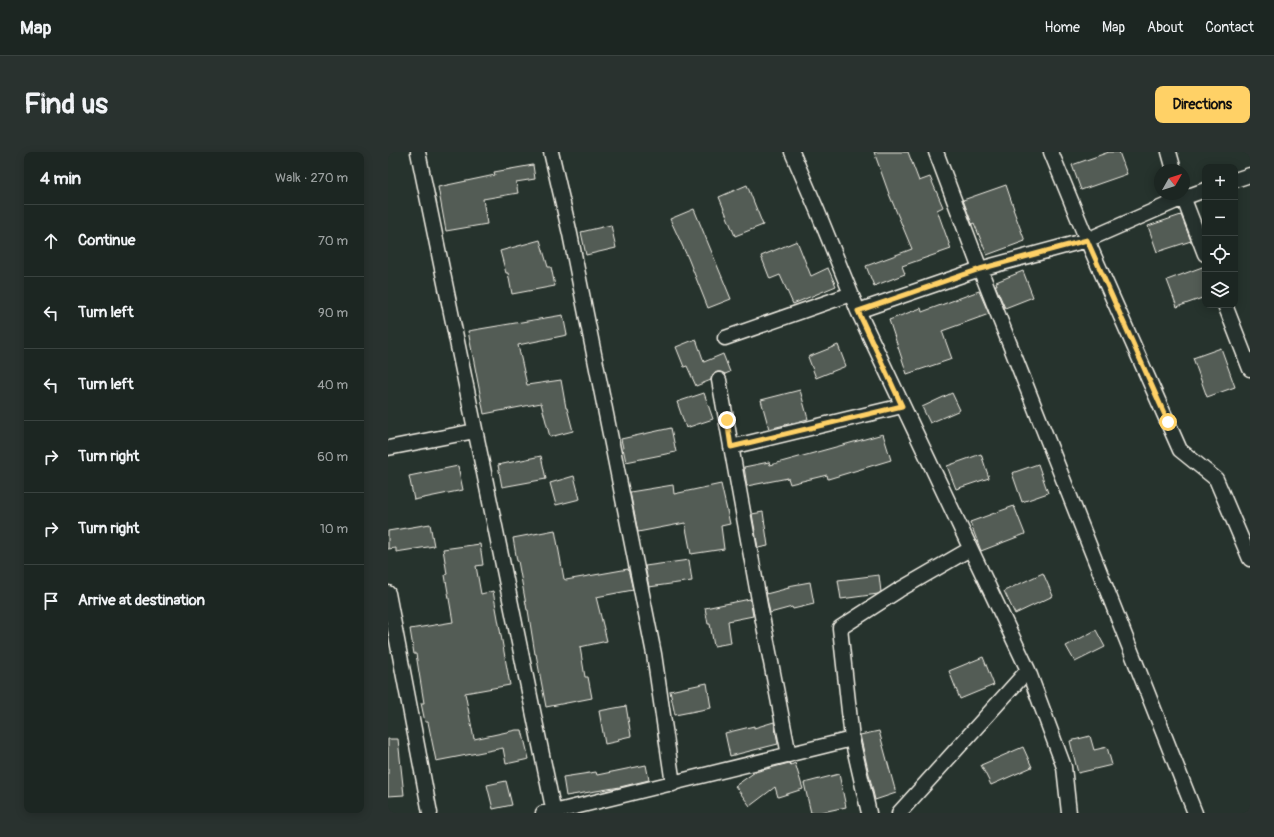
<!DOCTYPE html>
<html lang="en">
<head>
<meta charset="utf-8">
<style>
	:root { --surface:#1c2622; --page:#29322f; --text:#f1f3f6; --muted:#a0a5a5; --line:#3a4340; --accent:#ffd166 }
	body { margin:0; font-family:Pangolin,sans-serif; background:var(--page); color:var(--text) }
	.controls { position:absolute; right:12px; top:12px; display:grid; overflow:hidden; border-radius:8px; box-shadow:0 2px 10px #0003 }
	.controls button { width:36px; height:36px; display:grid; place-items:center; padding:0; border:0; border-bottom:1px solid var(--line); background:var(--surface); color:var(--text); font:20px sans-serif }
	.compass { position:absolute; left:766px; top:12px; width:36px; height:36px; border-radius:50%; background:var(--surface); box-shadow:0 2px 10px #0003; rotate:51deg }
	.stop { position:absolute; width:12px; height:12px; margin:-9px; border:3px solid #ffd166; border-radius:50%; background:#fff }
	.stop.end { background:#ffd166; border-color:#fff; box-shadow:0 1px 4px #0008 }
	.list { margin:0; padding:0; list-style:none }
	h2 { display:flex; justify-content:space-between; align-items:center; height:52px; margin:0; padding:0 16px; font-size:17px }
	h2 small { font-size:13px; font-weight:400; color:var(--muted) }
	.list li { display:grid; grid-template-columns:26px 1fr auto; gap:12px; align-items:center; box-sizing:border-box; height:72px; padding:0 16px; border-top:1px solid var(--line) }
	.list b { display:block; font-size:15px; white-space:nowrap }
	.list em { font-size:13px; font-style:normal; color:var(--muted) }
	.icon { flex:none; width:22px; height:22px; fill:none; stroke:currentColor; stroke-width:2; stroke-linecap:round; stroke-linejoin:round }
	.map { position:relative; flex:none; width:862px; height:661px; overflow:hidden; border-radius:8px }
	header { display:flex; align-items:center; gap:24px; box-sizing:border-box; height:56px; padding:0 20px; background:var(--surface); border-bottom:1px solid var(--line) }
	header strong { font-size:19px }
	nav { display:flex; gap:22px; margin-inline-start:auto; font-size:14px }
	.intro { display:flex; align-items:center; justify-content:space-between; box-sizing:border-box; height:96px; padding:0 24px }
	h1 { margin:0; font-size:28px }
	.button { padding:10px 18px; border-radius:8px; background:var(--accent); color:#111; font-size:14px; font-weight:700 }
	main { display:flex; gap:24px; padding:0 24px }
	aside { flex:1; background:var(--surface); border-radius:8px; box-shadow:0 2px 10px #0003 }
	.map>svg:first-child { display:block }
</style>
</head>
<body>
<header>
<strong>Map</strong>
<nav><a>Home</a><a>Map</a><a>About</a><a>Contact</a></nav>
</header>
<div class="intro"><h1>Find us</h1><a class="button">Directions</a></div>
<main>
<aside>
<h2>4 min<small>Walk · 270 m</small></h2>
<ul class="list">
<li><svg class="icon" aria-label="ahead" viewBox="0 0 24 24"><path d="M12 20V5M6 11l6-6 6 6"/></svg><div><b>Continue</b></div><em>70 m</em></li>
<li><svg class="icon" aria-label="left" viewBox="0 0 24 24"><path d="M17 20v-9H6M10 6l-5 5 5 5"/></svg><div><b>Turn left</b></div><em>90 m</em></li>
<li><svg class="icon" aria-label="left" viewBox="0 0 24 24"><path d="M17 20v-9H6M10 6l-5 5 5 5"/></svg><div><b>Turn left</b></div><em>40 m</em></li>
<li><svg class="icon" aria-label="right" viewBox="0 0 24 24"><path d="M7 20v-9h11M14 6l5 5-5 5"/></svg><div><b>Turn right</b></div><em>60 m</em></li>
<li><svg class="icon" aria-label="right" viewBox="0 0 24 24"><path d="M7 20v-9h11M14 6l5 5-5 5"/></svg><div><b>Turn right</b></div><em>10 m</em></li>
<li><svg class="icon" aria-label="arrive" viewBox="0 0 24 24"><path d="M6 21V4h12l-3 4 3 4H6"/></svg><div><b>Arrive at destination</b></div></li>
</ul>
</aside>
<div class="map">
<svg width="862" height="661" viewBox="0 0 862 661">
	<rect width="100%" height="100%" fill="#26332d"/>
	<filter id="ink" filterUnits="userSpaceOnUse"><feTurbulence type="fractalNoise" baseFrequency=".025" numOctaves="2"/><feDisplacementMap in="SourceGraphic" scale="8" xChannelSelector="R" yChannelSelector="G"/><feConvolveMatrix kernelMatrix="1 2 1 2 8 2 1 2 1" color-interpolation-filters="sRGB"/></filter>
	<g filter="url(#ink)">
		<!-- building -->
		<path fill="#525c55" stroke="#f4f1e8" d="M 486,0 L 520,0 L 531,29 L 542,25 L 555,55 L 549,58 L 563,97 L 514,114 L 517,122 L 486,134 L 478,114 L 524,97 L 501,42 Z
			M 721,0 L 731,0 L 739,22 L 693,38 L 684,13 Z
			M 145,13 L 147,27 L 128,30 L 130,41 L 95,47 L 99,72 L 58,79 L 50,35 L 107,23 L 106,20 Z
			M 359,33 L 375,73 L 347,84 L 331,45 Z
			M 618,33 L 626,57 L 625,57 L 637,89 L 599,103 L 586,71 L 584,72 L 575,48 Z
			M 306,57 L 343,147 L 320,156 L 300,106 L 282,67 Z
			M 793,63 L 803,89 L 769,100 L 760,74 Z
			M 223,73 L 228,96 L 198,103 L 193,80 Z
			M 152,88 L 160,115 L 163,115 L 167,134 L 124,142 L 120,121 L 118,121 L 112,99 Z
			M 409,89 L 423,124 L 440,116 L 448,134 L 405,152 L 392,123 L 382,127 L 373,104 Z
			M 817,114 L 817,145 L 789,155 L 779,128 Z
			M 635,119 L 645,145 L 617,156 L 607,133 L 609,133 L 608,130 Z
			M 591,139 L 601,162 L 554,179 L 564,207 L 519,222 L 501,168 L 533,156 L 534,160 Z
			M 175,163 L 179,183 L 130,193 L 139,233 L 173,228 L 178,256 L 179,256 L 185,279 L 162,285 L 153,251 L 96,262 L 80,179 Z
			M 308,187 L 316,210 L 335,202 L 342,220 L 337,222 L 333,220 L 329,220 L 325,222 L 323,228 L 308,234 L 299,214 L 296,215 L 288,195 Z
			M 450,193 L 458,214 L 428,226 L 420,205 Z
			M 833,196 L 847,235 L 819,245 L 805,206 Z
			M 412,238 L 420,267 L 381,277 L 373,248 Z
			M 316,241 L 325,267 L 298,276 L 289,250 Z
			M 564,241 L 572,258 L 542,271 L 534,255 Z
			M 283,276 L 288,300 L 238,310 L 233,287 Z
			M 495,282 L 503,308 L 440,327 L 439,323 L 402,332 L 400,326 L 359,334 L 356,315 L 381,310 L 382,313 Z
			M 593,302 L 601,326 L 568,337 L 559,314 Z
			M 153,304 L 158,327 L 114,335 L 110,313 Z
			M 650,312 L 660,341 L 634,350 L 624,321 Z
			M 70,314 L 75,338 L 26,348 L 21,324 Z
			M 186,324 L 192,347 L 168,353 L 162,331 Z
			M 333,332 L 342,372 L 333,374 L 336,397 L 303,402 L 297,371 L 250,380 L 242,340 L 285,333 L 286,342 Z
			M 626,354 L 637,382 L 593,399 L 582,370 Z
			M 375,360 L 380,394 L 370,396 L 364,362 Z
			M 42,372 L 46,394 L 8,400 L 8,396 L 0,397 L 0,379 Z
			M 167,378 L 176,427 L 178,428 L 240,417 L 245,438 L 208,445 L 219,489 L 192,495 L 197,525 L 200,525 L 204,546 L 158,555 L 148,502 L 147,502 L 140,458 L 139,458 L 130,409 L 129,409 L 125,386 Z
			M 92,392 L 95,413 L 88,414 L 93,442 L 105,439 L 122,533 L 77,541 L 86,587 L 128,578 L 134,578 L 141,607 L 118,612 L 115,596 L 48,609 L 40,570 L 37,570 L 33,551 L 36,551 L 28,502 L 26,502 L 22,477 L 65,470 L 57,423 L 59,422 L 55,397 Z
			M 301,408 L 304,429 L 261,435 L 257,414 Z
			M 655,421 L 665,444 L 627,462 L 616,439 Z
			M 491,423 L 493,440 L 490,442 L 453,447 L 450,428 Z
			M 422,430 L 426,452 L 405,457 L 404,455 L 382,461 L 378,442 L 401,436 L 400,434 Z
			M 362,447 L 365,464 L 340,469 L 343,491 L 326,494 L 322,472 L 320,472 L 317,456 Z
			M 708,478 L 717,495 L 687,510 L 678,494 Z
			M 595,505 L 606,533 L 572,547 L 561,519 Z
			M 319,531 L 323,556 L 287,563 L 282,539 Z
			M 238,554 L 243,584 L 230,587 L 231,589 L 217,592 L 211,559 Z
			M 386,570 L 390,592 L 342,604 L 337,581 L 366,574 L 366,576 Z
			M 491,579 L 508,641 L 487,648 L 472,583 Z
			M 702,584 L 706,598 L 719,595 L 724,613 L 690,621 L 682,589 Z
			M 0,587 L 10,587 L 16,643 L 0,644 Z
			M 635,595 L 644,615 L 603,633 L 593,613 Z
			M 401,611 L 403,613 L 407,611 L 415,637 L 390,645 L 387,635 L 362,654 L 347,634 L 367,620 Z
			M 258,613 L 261,628 L 232,635 L 178,644 L 175,625 L 208,620 L 209,623 Z
			M 451,622 L 458,655 L 430,661 L 423,661 L 416,631 Z
			M 118,629 L 124,653 L 105,657 L 99,633 Z"/>
		<g fill="none" stroke-linecap="round" stroke-linejoin="round">
			<!-- street casing -->
			<g stroke="#f4f1e8" stroke-width="17">
				<path id="street" d="M 30,0 L 166,661
					M 163,0 L 182,82 L 266,502 L 285,632
					M 404,0 L 429,58 L 470,159 L 640,518 L 511,661
					M 548,0 L 592,117 L 699,88 L 795,46 L 817,38
					M 663,0 L 699,88 L 792,298 L 828,327 L 862,407
					M 781,0 L 786,18
					M 847,28 L 862,23
					M 794,42 L 817,102
					M 837,153 L 862,217
					M 470,159 L 592,117 L 807,661
					M 337,186 L 463,142
					M 331,228 L 373,459 L 401,603
					M 343,295 L 514,254
					M 0,296 L 87,279
					M 0,441 L 42,661
					M 640,518 L 676,615 L 681,661
					M 464,587 L 452,476 L 511,438 L 582,397
					M 155,661 L 166,660 L 464,587 L 481,661"/>
			</g>
			<!-- street -->
			<use href="#street" stroke="#26332d" stroke-width="14"/>
		</g>
	</g>
	<g fill="none" stroke-linecap="round" stroke-linejoin="round" filter="url(#ink)">
		<!-- route -->
		<path stroke="#ffd166" stroke-width="5" d="M 339,268 L 343,295 L 514,254 L 470,159 L 592,117 L 699,88 L 780,270"/>
	</g>
</svg>
<div class="controls">
<button>+</button>
<button>−</button>
<button><svg class="icon" aria-label="locate" viewBox="0 0 24 24"><circle cx="12" cy="12" r="6"/><path d="M12 2v4M12 18v4M2 12h4M18 12h4"/></svg></button>
<button><svg class="icon" aria-label="layers" viewBox="0 0 24 24"><path d="M12 4l9 5-9 5-9-5zM3 14l9 5 9-5"/></svg></button>
</div>
<svg class="compass" viewBox="-18 -18 36 36"><path d="M0-13l5 13h-10z" fill="#e53935"/><path d="M0 13l5-13h-10z" fill="#a0a5a5"/></svg>
<div class="stop" style="left:780px;top:270px"></div>
<div class="stop end" style="left:339px;top:268px"></div>
</div>
</main>
</body>
</html>
